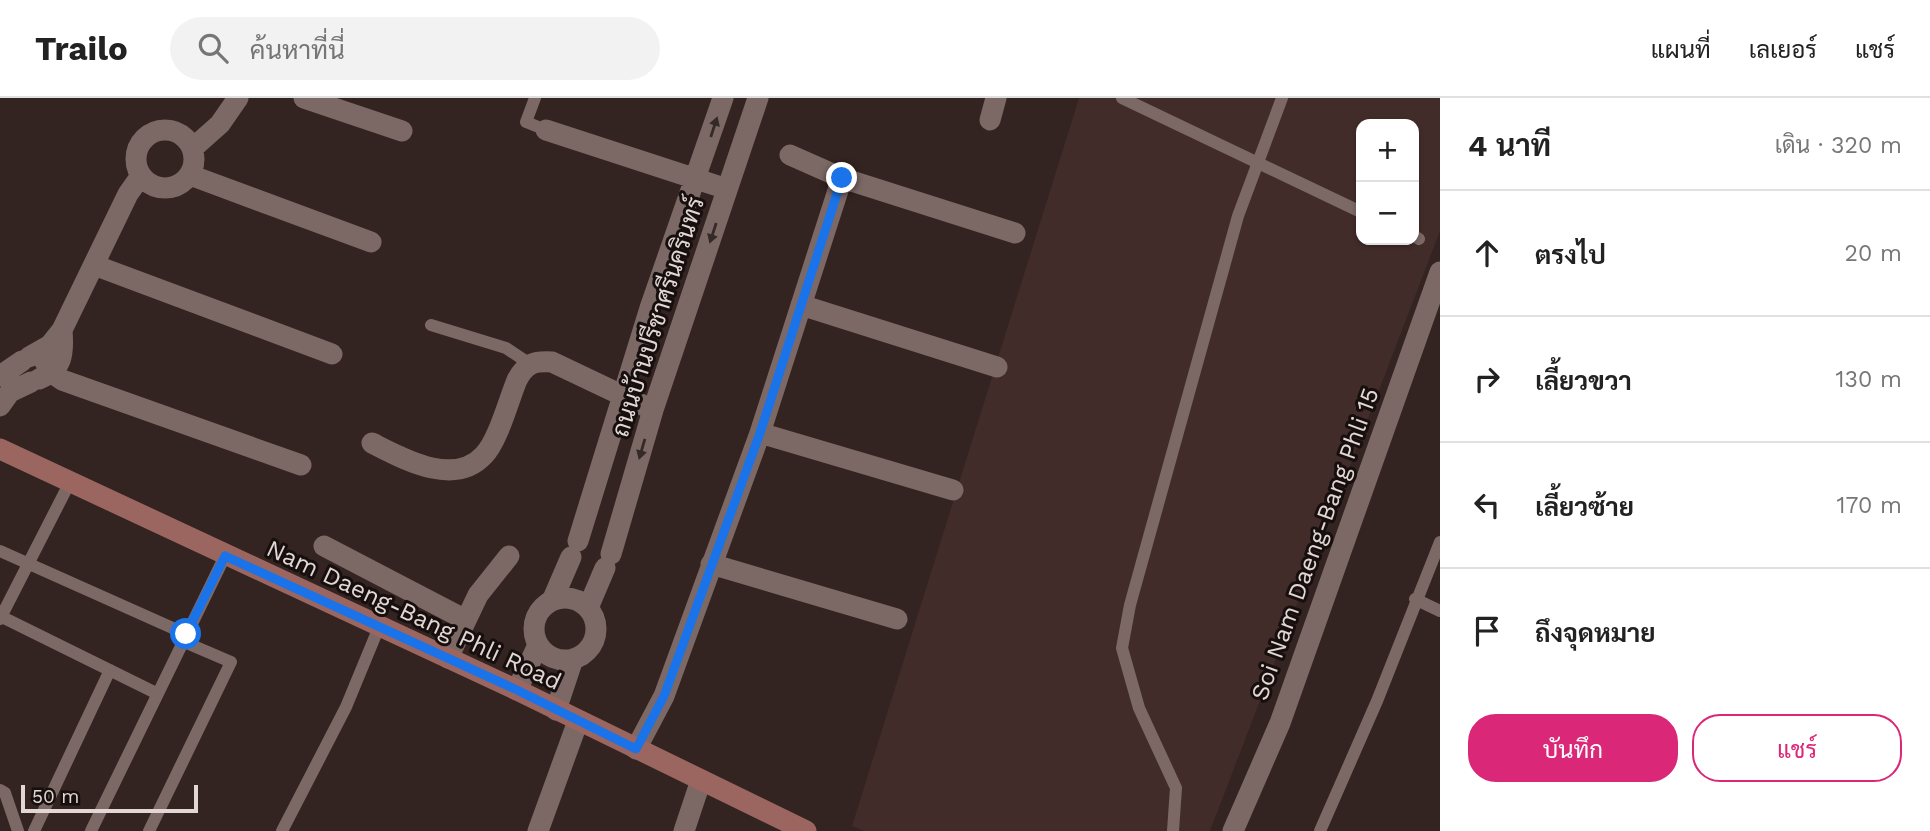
<!DOCTYPE html>
<html lang="th">
<head>
<meta charset="utf-8">
<style>
	:root { --surface:#fff; --page:#f2f2f2; --text:#222; --muted:#767676; --line:#e0e0e0; --accent:#db2777 }
	body { margin:0; font-family:"Work Sans",Sarabun,sans-serif; background:var(--page); color:var(--text) }
	.controls { position:absolute; right:21px; top:21px; display:grid; overflow:hidden; border-radius:14px; box-shadow:0 2px 5px #0004 }
	.controls button { width:63px; height:63px; display:grid; place-items:center; padding:0; border:0; border-bottom:2px solid var(--line); background:var(--surface); color:var(--text); font:35px sans-serif }
	.scale { position:absolute; left:21px; bottom:18px; width:177px; box-sizing:border-box; padding-left:7px; border:4px solid #e2d7d5; border-top:0; font-size:19px; line-height:24px; white-space:nowrap; color:#e2d7d5; -webkit-text-stroke:5px #160f0d; paint-order:stroke }
	.stop { position:absolute; width:21px; height:21px; margin:-16px; border:5px solid #1a73e8; border-radius:50%; background:#fff }
	.stop.end { background:#1a73e8; border-color:#fff; box-shadow:0 2px 7px #0008 }
	.list { margin:0; padding:0; list-style:none }
	h2 { display:flex; justify-content:space-between; align-items:center; height:91px; margin:0; padding:0 28px; font-size:30px }
	h2 small { font-size:23px; font-weight:400; color:var(--muted) }
	.list li { display:grid; grid-template-columns:46px 1fr auto; gap:21px; align-items:center; box-sizing:border-box; height:126px; padding:0 28px; border-top:2px solid var(--line) }
	.list b { display:block; font-size:26px; white-space:nowrap }
	.list em { font-size:23px; font-style:normal; color:var(--muted) }
	.actions { display:flex; gap:14px; padding:21px 28px }
	.actions a { flex:1; padding:16px 0; border:2px solid var(--accent); border-radius:28px; text-align:center; font-size:24px; color:var(--accent) }
	.actions .main { background:var(--accent); color:#fff }
	.icon { flex:none; width:38px; height:38px; fill:none; stroke:currentColor; stroke-width:2; stroke-linecap:round; stroke-linejoin:round }
	.map { position:relative; flex:none; width:1440px; height:733px; overflow:hidden }
	header { display:flex; align-items:center; gap:42px; box-sizing:border-box; height:98px; padding:0 35px; background:var(--surface); border-bottom:2px solid var(--line) }
	header strong { font-size:33px }
	nav { display:flex; gap:38px; margin-inline-start:auto; font-size:24px }
	.search { width:490px; height:63px; background:var(--page); display:flex; align-items:center; gap:18px; box-sizing:border-box; padding:0 24px; border-radius:38px; color:var(--muted); font-size:26px }
	main { display:flex }
	aside { flex:1; background:var(--surface) }
	.map>svg:first-child { display:block }
</style>
</head>
<body>
<header>
<strong>Trailo</strong>
<div class="search"><svg class="icon" aria-label="search" viewBox="0 0 24 24"><circle cx="10" cy="10" r="6"/><path d="M15 15l6 6"/></svg>ค้นหาที่นี่</div>
<nav><a>แผนที่</a><a>เลเยอร์</a><a>แชร์</a></nav>
</header>
<main>
<div class="map">
<svg width="1440" height="733" viewBox="0 0 1440 733">
	<rect width="100%" height="100%" fill="#332321"/>
	<!-- built -->
	<path fill="#422c29" fill-rule="evenodd" d="M 1079,0 L 1440,0 L 1440,133 L 1210,733 L 864,733 L 852,728 ZM 1361,26 L 1414,26 L 1414,142 L 1361,142 Z"/>
	<g fill="none" stroke-linecap="round" stroke-linejoin="round">
		<!-- lane -->
		<path stroke="#7c6966" stroke-width="12" d="M 535,0 L 526,24 L 546,32
			M 1122,0 L 1361,114
			M 1414,138 L 1419,141
			M 431,227 L 506,250 L 530,266
			M 0,453 L 186,536
			M 1415,501 L 1440,513
			M 0,518 L 156,595
			M 0,521 L 70,384
			M 0,692 L 5,695 L 18,733
			M 34,733 L 110,572
			M 91,733 L 225,458
			M 149,733 L 231,564 L 182,543
			M 282,733 L 346,609 L 379,529
			M 1173,733 L 1176,690 L 1139,610 L 1122,550 L 1130,507 L 1238,118 L 1282,0
			M 1320,733 L 1377,603 L 1440,444"/>
		<!-- street -->
		<path stroke="#7c6966" stroke-width="21" d="M 304,0 L 402,33
			M 990,22 L 996,0
			M136 61a29 29 0 1 1 58 0a29 29 0 1 1-58 0Z
			M 546,32 L 727,91
			M 193,50 L 220,26 L 238,0
			M 790,57 L 842,80 L 1015,135
			M 190,77 L 371,144
			M 94,167 L 332,256
			M 801,207 L 997,269
			M 39,254 L 52,275 L 62,282 L 301,367
			M 29,259 L 50,247 L 62,232 L 128,96 L 140,79
			M 0,278 L 22,263
			M 39,281 C 63,271 64,256 62,232
			M 0,308 L 10,294 L 31,284
			M 760,335 L 953,392
			M 372,345 C 402,360 454,390 484,357 C 498,343 509,301 517,282 C 526,265 534,263 552,264 L 653,312
			M 578,443 L 650,210 L 723,0
			M 324,448 L 464,521
			M 611,456 L 653,312 L 758,0
			M 711,466 L 897,521
			M534 531a31 31 0 1 1 62 0a31 31 0 1 1-62 0Z
			M 552,503 L 571,459
			M 588,510 L 605,470
			M 448,560 L 478,497 L 509,458
			M 517,592 L 538,547
			M 556,612 L 573,561
			M 636,651 L 664,598 L 760,335 L 842,80
			M 538,733 L 578,623
			M 684,733 L 701,682
			M 1233,733 L 1280,625 L 1440,174"/>
		<!-- secondary -->
		<path stroke="#9b6660" stroke-width="21" d="M 0,351 L 517,592 L 806,733"/>
	</g>
	<!-- one-way arrows -->
	<defs><path id="oneway-solid" d="M-6-.8H1V-3.2L6.5 0L1 3.2V.8H-6Z" transform="scale(1.75)"/></defs>
	<g fill="#352a28">
		<use href="#oneway-solid" transform="translate(714 29) rotate(-72)"/>
		<use href="#oneway-solid" transform="translate(713 135) rotate(108)"/>
		<use href="#oneway-solid" transform="translate(642 351) rotate(106)"/>
	</g>
	<g fill="none" stroke-linecap="round" stroke-linejoin="round">
		<!-- route -->
		<path stroke="#1a73e8" stroke-width="9" d="M 186,536 L 225,458 L 517,592 L 636,651 L 664,598 L 760,335 L 842,80"/>
	</g>
	<g text-anchor="middle" stroke-width="6" stroke-linejoin="round" paint-order="stroke">
		<!-- street labels -->
		<g font-size="24" fill="#e2d7d5" stroke="#160f0d">
			<text transform="translate(658 219) rotate(-72)" y="8">ถนนบ้านปรีชาศรีนครินทร์</text>
			<text transform="translate(1315 446) rotate(-70)" y="8">Soi Nam Daeng-Bang Phli 15</text>
			<text transform="translate(414 517) rotate(25)" y="8">Nam Daeng-Bang Phli Road</text>
		</g>
	</g>
</svg>
<div class="controls">
<button>+</button>
<button>−</button>
</div>
<div class="scale">50 m</div>
<div class="stop" style="left:186px;top:536px"></div>
<div class="stop end" style="left:842px;top:80px"></div>
</div>
<aside>
<h2>4 นาที<small>เดิน · 320 m</small></h2>
<ul class="list">
<li><svg class="icon" aria-label="ahead" viewBox="0 0 24 24"><path d="M12 20V5M6 11l6-6 6 6"/></svg><div><b>ตรงไป</b></div><em>20 m</em></li>
<li><svg class="icon" aria-label="right" viewBox="0 0 24 24"><path d="M7 20v-9h11M14 6l5 5-5 5"/></svg><div><b>เลี้ยวขวา</b></div><em>130 m</em></li>
<li><svg class="icon" aria-label="left" viewBox="0 0 24 24"><path d="M17 20v-9H6M10 6l-5 5 5 5"/></svg><div><b>เลี้ยวซ้าย</b></div><em>170 m</em></li>
<li><svg class="icon" aria-label="arrive" viewBox="0 0 24 24"><path d="M6 21V4h12l-3 4 3 4H6"/></svg><div><b>ถึงจุดหมาย</b></div></li>
</ul>
<div class="actions"><a class="main">บันทึก</a><a>แชร์</a></div>
</aside>
</main>
</body>
</html>
